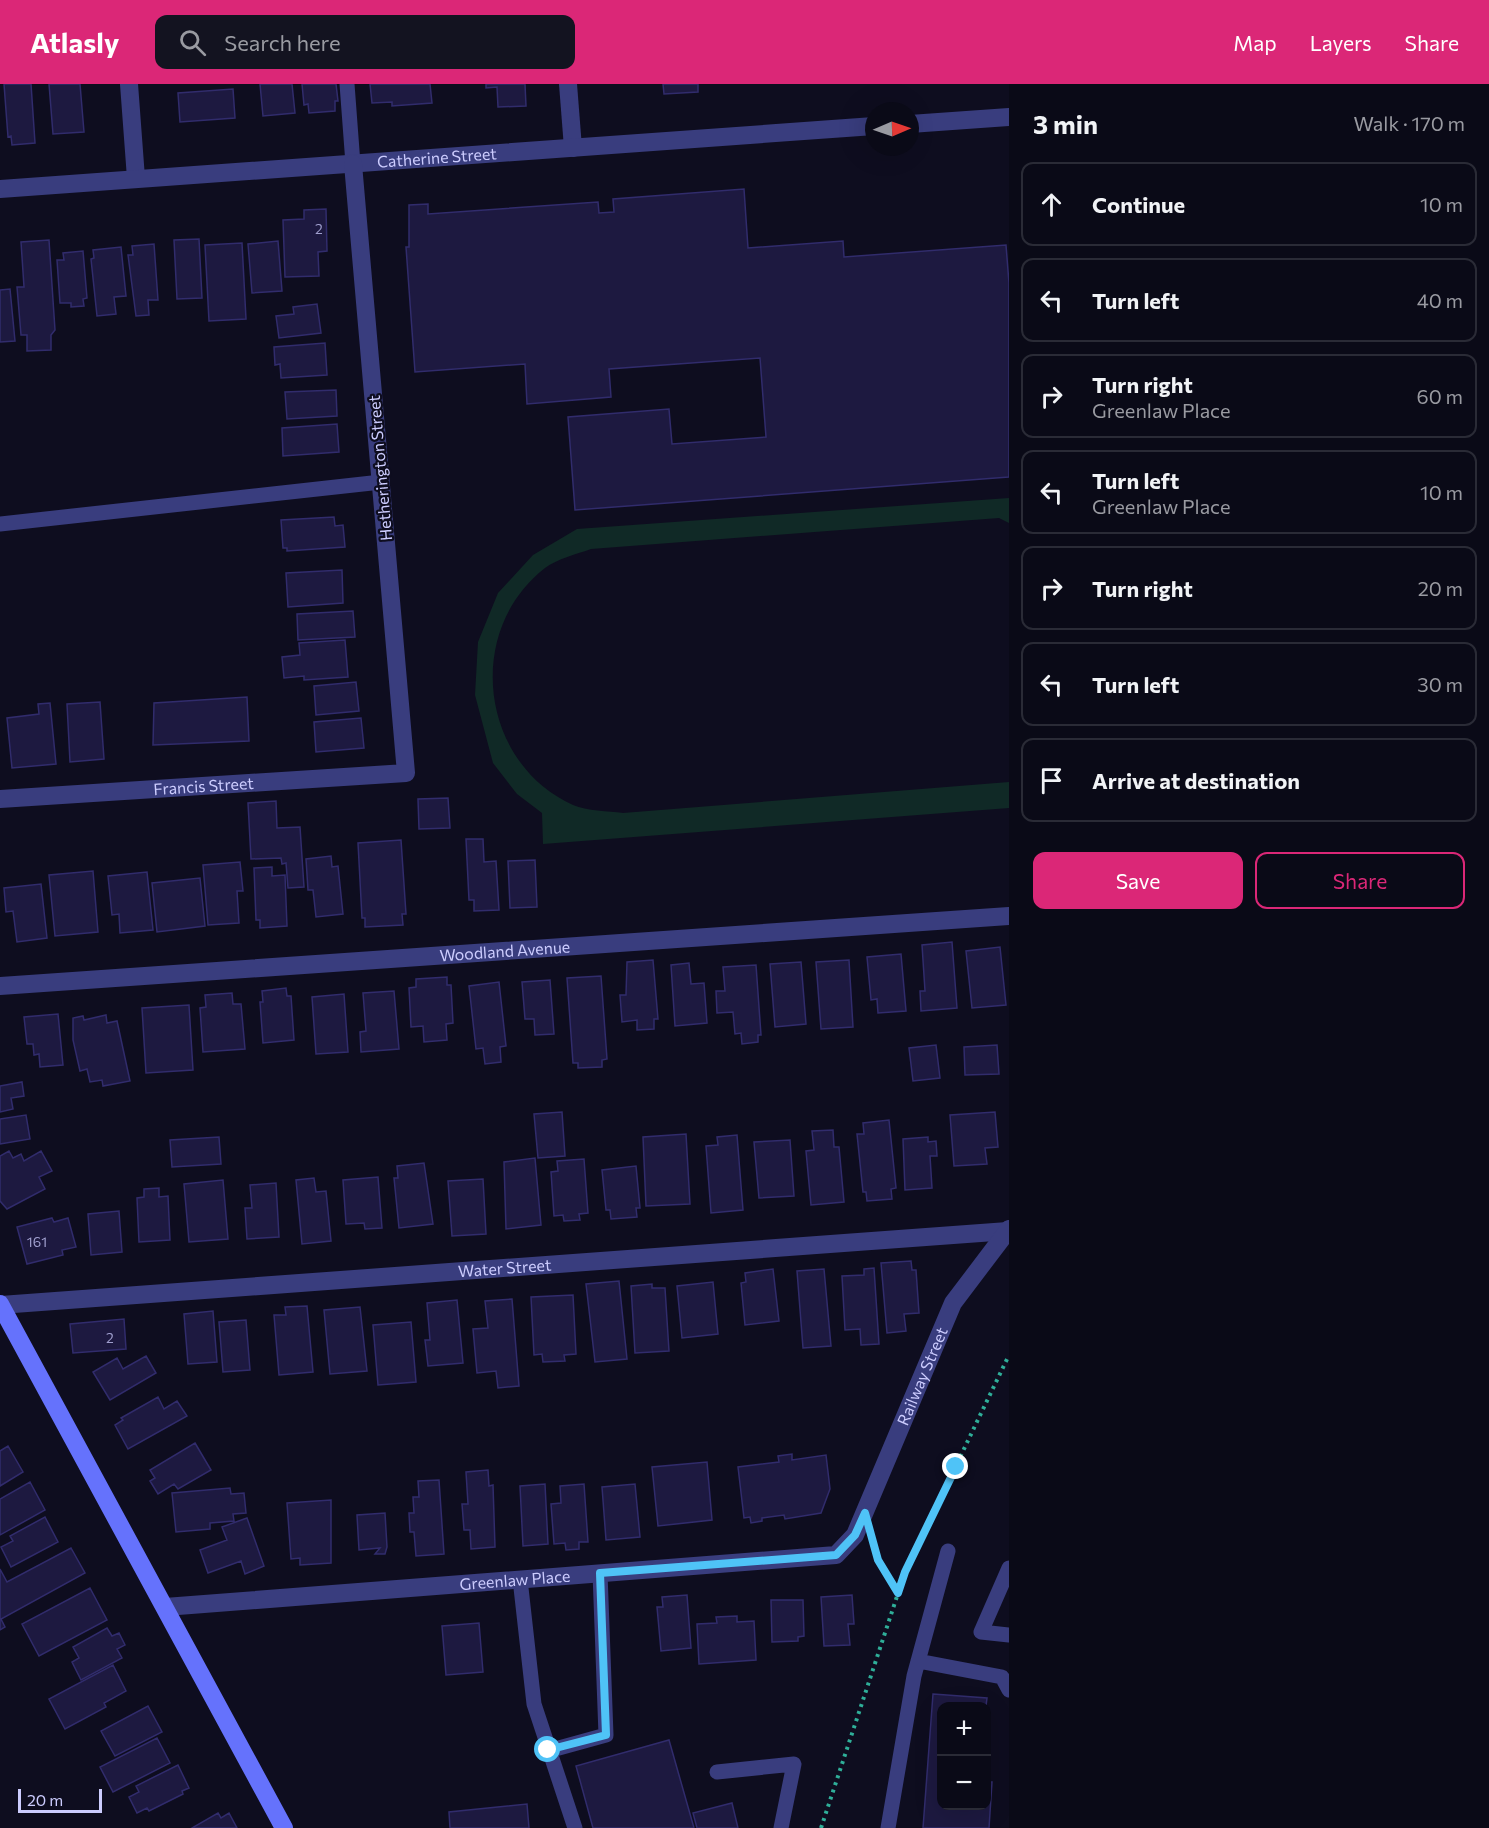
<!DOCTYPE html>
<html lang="en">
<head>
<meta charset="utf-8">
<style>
	:root { --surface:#0a0a17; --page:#131320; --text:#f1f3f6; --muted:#999aa1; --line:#2a2b36; --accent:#db2777 }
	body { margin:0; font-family:Commissioner,sans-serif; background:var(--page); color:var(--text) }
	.controls { position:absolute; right:18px; bottom:18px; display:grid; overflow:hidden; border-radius:12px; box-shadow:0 6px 24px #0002 }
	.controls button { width:54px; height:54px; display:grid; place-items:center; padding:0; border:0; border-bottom:2px solid var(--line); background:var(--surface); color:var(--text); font:30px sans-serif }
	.compass { position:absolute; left:865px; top:18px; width:54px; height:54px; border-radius:50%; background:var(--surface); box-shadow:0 6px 24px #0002; rotate:88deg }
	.scale { position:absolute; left:18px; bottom:15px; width:84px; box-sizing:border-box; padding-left:6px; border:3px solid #ccccfe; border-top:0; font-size:16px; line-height:21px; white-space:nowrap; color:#ccccfe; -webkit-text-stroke:4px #0e0d1f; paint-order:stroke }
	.stop { position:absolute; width:18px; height:18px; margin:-14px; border:4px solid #4fc3f7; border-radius:50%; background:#fff }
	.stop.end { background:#4fc3f7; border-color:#fff; box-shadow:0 2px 6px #0008 }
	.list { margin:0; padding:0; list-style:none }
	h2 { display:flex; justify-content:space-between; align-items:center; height:78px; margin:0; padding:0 24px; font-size:26px }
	h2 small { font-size:20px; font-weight:400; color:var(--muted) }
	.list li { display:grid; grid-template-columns:39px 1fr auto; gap:18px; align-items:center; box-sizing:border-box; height:84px; margin:0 12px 12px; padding:0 12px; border:2px solid var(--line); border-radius:12px }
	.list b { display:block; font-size:22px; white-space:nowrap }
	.list p { margin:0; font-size:20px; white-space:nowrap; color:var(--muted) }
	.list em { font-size:20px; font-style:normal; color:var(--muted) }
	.actions { display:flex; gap:12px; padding:18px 24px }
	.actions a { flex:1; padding:14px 0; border:2px solid var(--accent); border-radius:12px; text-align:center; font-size:21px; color:var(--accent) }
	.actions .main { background:var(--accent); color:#fff }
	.icon { flex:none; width:33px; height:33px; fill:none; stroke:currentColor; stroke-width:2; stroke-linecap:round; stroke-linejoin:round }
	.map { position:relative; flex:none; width:1009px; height:1744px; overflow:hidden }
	header { display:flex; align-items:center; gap:36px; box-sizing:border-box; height:84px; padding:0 30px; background:var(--accent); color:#fff }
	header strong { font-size:28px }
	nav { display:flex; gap:33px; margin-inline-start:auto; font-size:21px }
	.search { width:420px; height:54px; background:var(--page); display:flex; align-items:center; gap:15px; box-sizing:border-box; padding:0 21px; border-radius:12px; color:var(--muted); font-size:22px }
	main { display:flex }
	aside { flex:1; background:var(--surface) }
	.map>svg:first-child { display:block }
</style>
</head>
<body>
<header>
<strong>Atlasly</strong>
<div class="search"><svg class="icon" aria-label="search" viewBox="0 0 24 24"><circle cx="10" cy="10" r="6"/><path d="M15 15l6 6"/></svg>Search here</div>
<nav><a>Map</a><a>Layers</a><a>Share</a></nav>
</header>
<main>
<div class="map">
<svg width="1009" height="1744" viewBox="0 0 1009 1744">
	<rect width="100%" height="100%" fill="#0e0d1f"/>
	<!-- green -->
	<path fill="#102926" d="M 1009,414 L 1009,439 L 999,434 L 591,465 C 577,470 557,475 545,484 C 464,547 480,679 573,721 C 587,727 608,727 623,729 L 1009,698 L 1009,724 L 543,760 L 542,729 L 517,710 L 493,679 L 475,611 L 478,558 L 498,509 L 533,471 L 577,445 Z"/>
	<!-- building -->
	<path fill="#1d1940" stroke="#312c6c" stroke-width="1.5" d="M 4,0 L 31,0 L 35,59 L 12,61 L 11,52 L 8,53 Z
		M 49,0 L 80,0 L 84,48 L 53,50 Z
		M 260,0 L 292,0 L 295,29 L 263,32 Z
		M 302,0 L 336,0 L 338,17 L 335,17 L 335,27 L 309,29 L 308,20 L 304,21 Z
		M 370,0 L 430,0 L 432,19 L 392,22 L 392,18 L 372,19 Z
		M 486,0 L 525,0 L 526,22 L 498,23 L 497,3 L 486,4 Z
		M 663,0 L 698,0 L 698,8 L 664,10 Z
		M 233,5 L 235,34 L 180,38 L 178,9 Z
		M 744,105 L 748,164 L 843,157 L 844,173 L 1006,161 L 1009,199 L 1009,393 L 575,426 L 568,333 L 669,325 L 672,360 L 766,353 L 760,274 L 609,285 L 611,313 L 527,320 L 525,280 L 415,288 L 406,163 L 409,163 L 409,121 L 428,120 L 428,130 L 598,118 L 599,129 L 614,128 L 613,115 Z
		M 326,125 L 327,167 L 318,168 L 319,192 L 285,193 L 283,136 L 304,135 L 304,126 Z
		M 199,155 L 202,214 L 177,215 L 174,156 Z
		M 49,156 L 55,246 L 51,251 L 51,266 L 27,267 L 27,251 L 21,251 L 17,203 L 24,203 L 21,158 Z
		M 278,157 L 282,207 L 252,209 L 248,160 Z
		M 242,159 L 246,235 L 209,237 L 205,161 Z
		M 154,160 L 158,216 L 148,216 L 149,231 L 136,232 L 128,171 L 133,171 L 132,162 Z
		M 121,163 L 126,212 L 114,213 L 116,230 L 97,232 L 91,175 L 94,174 L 93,166 Z
		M 83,167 L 87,214 L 83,215 L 84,222 L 71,223 L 71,219 L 60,219 L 57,176 L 64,176 L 63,169 Z
		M 10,205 L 15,257 L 0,258 L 0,206 Z
		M 317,220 L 321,249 L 279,254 L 276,232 L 294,230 L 293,223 Z
		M 325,259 L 327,291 L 281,294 L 280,280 L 275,281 L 274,263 Z
		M 336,306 L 337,332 L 287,335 L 285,308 Z
		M 337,340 L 339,368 L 283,372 L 282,344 Z
		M 334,433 L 335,442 L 343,441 L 345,463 L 287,467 L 287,464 L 283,464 L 281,436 Z
		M 342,486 L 343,519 L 288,523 L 286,489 Z
		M 353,527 L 355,553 L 298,556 L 297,530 Z
		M 345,556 L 348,593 L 304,596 L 304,592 L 284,594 L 282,573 L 300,571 L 299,559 Z
		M 356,598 L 359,627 L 316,631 L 314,602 Z
		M 247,613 L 249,657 L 153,661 L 154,619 Z
		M 100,618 L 104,675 L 70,678 L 67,620 Z
		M 50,619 L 56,680 L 12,684 L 7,634 L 39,630 L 38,620 Z
		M 361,634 L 364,664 L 316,668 L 314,638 Z
		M 448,714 L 450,744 L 419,745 L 418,715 Z
		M 276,717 L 277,744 L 300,743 L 304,803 L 288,804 L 286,779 L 282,780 L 281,774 L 251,775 L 248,719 Z
		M 466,755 L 483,755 L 484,778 L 496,777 L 499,826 L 474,827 L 474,816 L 469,816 Z
		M 401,756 L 406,830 L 402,830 L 403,841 L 365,843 L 365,834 L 362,834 L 358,759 Z
		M 331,772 L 332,783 L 338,782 L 343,830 L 316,833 L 313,806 L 308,806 L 306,775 Z
		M 535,776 L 537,823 L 510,824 L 508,777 Z
		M 240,778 L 243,807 L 237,807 L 239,839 L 208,841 L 203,781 Z
		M 272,783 L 272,792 L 285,791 L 287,842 L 260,844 L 260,836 L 256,836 L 254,784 Z
		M 93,787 L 98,848 L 55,852 L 49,791 Z
		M 147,788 L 153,846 L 120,849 L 119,830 L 112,831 L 108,792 Z
		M 200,794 L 205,842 L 157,848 L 152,799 Z
		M 41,800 L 47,854 L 17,858 L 13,827 L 6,828 L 4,804 Z
		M 952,858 L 957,924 L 921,927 L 920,907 L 925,907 L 922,861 Z
		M 1000,863 L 1006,921 L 972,924 L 966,867 Z
		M 901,870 L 906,927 L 878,929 L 877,915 L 871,916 L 867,873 Z
		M 653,876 L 658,935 L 654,935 L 654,945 L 637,946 L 637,936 L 622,938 L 620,911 L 626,911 L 627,878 Z
		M 849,876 L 853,943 L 821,945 L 816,878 Z
		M 801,878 L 806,940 L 775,943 L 770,880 Z
		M 689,879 L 691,900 L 704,899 L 707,939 L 675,942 L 671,881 Z
		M 756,881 L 761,951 L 758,951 L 758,958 L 742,960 L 741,949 L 735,950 L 733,928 L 717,929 L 716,907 L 725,907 L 723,883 Z
		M 601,892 L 607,975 L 602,976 L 602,983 L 578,984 L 578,979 L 573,979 L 567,894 Z
		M 447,893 L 447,901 L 451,901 L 453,939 L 446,940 L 447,956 L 424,958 L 423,942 L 411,943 L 409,904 L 416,903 L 416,895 Z
		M 550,896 L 554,950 L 535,951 L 534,935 L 525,935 L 522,898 Z
		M 499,898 L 506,962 L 500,963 L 501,978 L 485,980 L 483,964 L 476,965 L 469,902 Z
		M 286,904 L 287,912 L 291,912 L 294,956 L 263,959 L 260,918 L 263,918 L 262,907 Z
		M 394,907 L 399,965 L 361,968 L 360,948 L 366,947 L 363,909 Z
		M 232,909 L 233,920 L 241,920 L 245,965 L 203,968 L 200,924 L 206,923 L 205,911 Z
		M 344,910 L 348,968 L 316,970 L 312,913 Z
		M 189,921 L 193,986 L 146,989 L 142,924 Z
		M 58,930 L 63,981 L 40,983 L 39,970 L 34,971 L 33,960 L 27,960 L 24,933 Z
		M 106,931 L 107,939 L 117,937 L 130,997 L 103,1002 L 102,996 L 90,998 L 87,985 L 80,987 L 73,956 L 73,934 L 83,932 L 84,936 Z
		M 936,961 L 940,994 L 913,997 L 909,964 Z
		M 997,961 L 999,990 L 965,991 L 964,963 Z
		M 22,998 L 24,1012 L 11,1014 L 13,1025 L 0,1028 L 0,1002 Z
		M 562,1028 L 565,1072 L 538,1074 L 534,1030 Z
		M 995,1028 L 998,1063 L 985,1064 L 987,1080 L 954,1082 L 950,1031 Z
		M 26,1031 L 30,1055 L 0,1060 L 0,1035 Z
		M 889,1036 L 896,1104 L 891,1105 L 892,1115 L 867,1117 L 866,1108 L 863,1108 L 857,1050 L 864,1050 L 863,1039 Z
		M 833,1046 L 834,1063 L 839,1063 L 844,1118 L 811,1121 L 806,1067 L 814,1066 L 812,1047 Z
		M 686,1050 L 690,1120 L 646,1122 L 643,1053 Z
		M 737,1051 L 743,1126 L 711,1129 L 706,1062 L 718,1061 L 717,1053 Z
		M 219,1053 L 221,1080 L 172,1083 L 170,1056 Z
		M 928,1053 L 928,1058 L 936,1057 L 937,1072 L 930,1072 L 932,1104 L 905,1106 L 903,1055 Z
		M 790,1056 L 794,1112 L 759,1114 L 754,1058 Z
		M 9,1067 L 13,1074 L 21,1070 L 24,1077 L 41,1067 L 52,1087 L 39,1093 L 45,1105 L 7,1125 L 0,1117 L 0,1072 Z
		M 535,1074 L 541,1141 L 506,1145 L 504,1078 Z
		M 584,1075 L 588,1129 L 579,1130 L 580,1136 L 564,1137 L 563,1131 L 554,1132 L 551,1088 L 558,1087 L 557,1077 Z
		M 424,1079 L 433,1140 L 399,1144 L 394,1094 L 398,1094 L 397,1082 Z
		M 636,1082 L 640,1124 L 636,1124 L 637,1133 L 611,1135 L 610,1126 L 606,1126 L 602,1086 Z
		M 378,1093 L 382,1144 L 365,1145 L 364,1139 L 346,1140 L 343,1096 Z
		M 314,1094 L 316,1108 L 326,1107 L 331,1157 L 302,1160 L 296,1096 Z
		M 483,1095 L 486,1150 L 452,1152 L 448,1097 Z
		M 223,1096 L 228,1155 L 189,1158 L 184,1100 Z
		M 276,1099 L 279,1153 L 247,1155 L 245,1124 L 252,1124 L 250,1101 Z
		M 159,1104 L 159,1113 L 168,1112 L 170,1156 L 139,1158 L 137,1114 L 144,1113 L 144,1105 Z
		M 119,1127 L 122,1168 L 91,1171 L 88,1130 Z
		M 52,1134 L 54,1138 L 68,1134 L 76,1163 L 62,1166 L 63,1171 L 27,1180 L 17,1143 Z
		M 911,1177 L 912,1186 L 916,1186 L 919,1229 L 904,1230 L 906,1247 L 887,1249 L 881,1179 Z
		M 874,1184 L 879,1260 L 861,1261 L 860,1245 L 845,1246 L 842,1192 L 864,1191 L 864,1185 Z
		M 773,1185 L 779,1237 L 745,1241 L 741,1199 L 746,1198 L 745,1189 Z
		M 824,1185 L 831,1262 L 803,1264 L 797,1187 Z
		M 619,1197 L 627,1275 L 595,1278 L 586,1200 Z
		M 713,1198 L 718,1250 L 682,1254 L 677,1202 Z
		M 652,1200 L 652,1204 L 665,1204 L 669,1267 L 635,1269 L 631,1202 Z
		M 573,1211 L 576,1270 L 564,1271 L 565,1277 L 543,1278 L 542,1270 L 534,1271 L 531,1213 Z
		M 512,1215 L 519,1302 L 498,1304 L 496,1287 L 477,1289 L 473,1245 L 488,1244 L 485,1217 Z
		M 457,1216 L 463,1279 L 428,1282 L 425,1256 L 430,1256 L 427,1219 Z
		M 307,1222 L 313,1288 L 279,1291 L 274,1231 L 286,1231 L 285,1223 Z
		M 360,1223 L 367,1287 L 330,1290 L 324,1226 Z
		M 213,1227 L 217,1278 L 188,1280 L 184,1230 Z
		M 124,1235 L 126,1265 L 73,1269 L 70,1240 Z
		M 246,1236 L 250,1286 L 223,1288 L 219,1238 Z
		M 411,1238 L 416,1298 L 378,1301 L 373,1241 Z
		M 146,1272 L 156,1289 L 110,1316 L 93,1288 L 117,1274 L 123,1285 Z
		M 158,1313 L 164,1325 L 177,1317 L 187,1332 L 128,1365 L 115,1341 L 123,1336 L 121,1334 Z
		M 195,1359 L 211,1386 L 178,1405 L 174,1400 L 158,1410 L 150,1397 L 155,1394 L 150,1386 Z
		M 8,1362 L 23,1388 L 0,1402 L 0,1367 Z
		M 792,1370 L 792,1376 L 826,1371 L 830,1405 L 821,1429 L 785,1435 L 784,1431 L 762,1434 L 762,1437 L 751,1439 L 750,1433 L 744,1434 L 738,1383 L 779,1378 L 778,1372 Z
		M 707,1378 L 712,1436 L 658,1442 L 652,1383 Z
		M 488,1386 L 489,1402 L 493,1401 L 495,1463 L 471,1465 L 470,1446 L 464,1446 L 462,1420 L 468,1420 L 466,1388 Z
		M 439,1396 L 444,1470 L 416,1472 L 414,1448 L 410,1448 L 409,1429 L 414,1429 L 413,1413 L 419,1413 L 418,1397 Z
		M 30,1398 L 45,1426 L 0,1451 L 0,1415 Z
		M 545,1400 L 548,1460 L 523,1462 L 520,1402 Z
		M 584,1400 L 588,1458 L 579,1458 L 579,1465 L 566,1466 L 565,1459 L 554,1460 L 551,1420 L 561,1419 L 560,1402 Z
		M 635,1400 L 640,1453 L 606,1456 L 602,1403 Z
		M 230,1404 L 231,1410 L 244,1409 L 246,1429 L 233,1430 L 234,1437 L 210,1439 L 210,1445 L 176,1448 L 172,1409 Z
		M 331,1416 L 331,1479 L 300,1481 L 300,1474 L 291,1475 L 287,1419 Z
		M 385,1429 L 387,1463 L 385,1470 L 375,1470 L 380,1464 L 359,1466 L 357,1431 Z
		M 45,1433 L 58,1458 L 11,1483 L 1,1463 L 13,1457 L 10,1452 Z
		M 247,1434 L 264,1482 L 245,1490 L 241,1477 L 208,1489 L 200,1466 L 227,1456 L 222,1443 Z
		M 71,1464 L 85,1489 L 1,1535 L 5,1543 L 0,1546 L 0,1485 L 7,1498 Z
		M 90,1504 L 107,1536 L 39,1572 L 22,1540 Z
		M 687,1511 L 691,1564 L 661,1567 L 657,1523 L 663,1523 L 662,1513 Z
		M 852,1511 L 854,1540 L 848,1540 L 850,1561 L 824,1562 L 821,1513 Z
		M 771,1516 L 803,1516 L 804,1552 L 798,1553 L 798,1557 L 772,1558 Z
		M 737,1532 L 737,1538 L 754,1537 L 756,1576 L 699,1580 L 697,1540 L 717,1539 L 716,1533 Z
		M 479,1539 L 483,1588 L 446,1591 L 442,1542 Z
		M 107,1544 L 112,1552 L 119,1549 L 125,1561 L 117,1565 L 122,1574 L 81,1596 L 72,1578 L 79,1574 L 73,1563 Z
		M 113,1581 L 126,1607 L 104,1619 L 106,1623 L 65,1645 L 49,1615 Z
		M 933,1610 L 987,1614 L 986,1622 L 942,1622 L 942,1722 L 986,1722 L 986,1698 L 992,1698 L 989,1744 L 923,1744 Z
		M 148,1622 L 162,1648 L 115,1672 L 101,1647 Z
		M 157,1654 L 170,1679 L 113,1708 L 100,1683 Z
		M 669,1656 L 694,1744 L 593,1744 L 576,1682 Z
		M 178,1681 L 189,1704 L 182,1707 L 183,1710 L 149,1727 L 147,1724 L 137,1729 L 129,1713 L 139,1708 L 136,1702 Z
		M 732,1719 L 738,1744 L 697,1744 L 693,1729 Z
		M 527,1720 L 529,1744 L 450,1744 L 449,1728 Z
		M 218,1729 L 221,1734 L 229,1729 L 237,1744 L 192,1744 Z"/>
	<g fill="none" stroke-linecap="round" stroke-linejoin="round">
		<!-- path -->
		<path stroke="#2faf99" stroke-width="4" stroke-dasharray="3 4.5" stroke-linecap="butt" d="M 874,1463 L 878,1476 L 898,1509
			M 821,1744 L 905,1488 L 1009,1271"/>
		<!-- lane -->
		<path stroke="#393d7e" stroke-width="15" d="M 347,0 L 353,80
			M 0,440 L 381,398
			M 1009,1484 L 981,1548 L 1009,1551
			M 520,1495 L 534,1620 L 575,1744
			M 918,1577 L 1002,1593 L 1009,1606
			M 548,1667 L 606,1651 L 600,1489
			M 717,1688 L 794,1680 L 781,1744
			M 888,1744 L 914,1592 L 948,1467"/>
		<!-- street -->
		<g stroke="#393d7e" stroke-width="18">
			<path d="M 129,0 L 136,94"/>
			<path d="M 568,0 L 573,64"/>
			<path d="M 910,40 L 1009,33"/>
			<path id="s1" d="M 0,105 L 874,42"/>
			<path id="s2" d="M 0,715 L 406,689 L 353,80"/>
			<path id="s3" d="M 0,902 L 1009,832"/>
			<path id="s4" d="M 0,1221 L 1008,1147"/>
			<path id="s5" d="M 165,1523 L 836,1471 L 855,1451 L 953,1219 L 1009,1145"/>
		</g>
		<!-- secondary -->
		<path stroke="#6572fc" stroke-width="18" d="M 0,1220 L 284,1744"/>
	</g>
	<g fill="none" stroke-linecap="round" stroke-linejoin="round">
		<!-- route -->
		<path stroke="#4fc3f7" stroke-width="8" d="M 548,1666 L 606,1651 L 600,1489 L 836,1471 L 855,1451 L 865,1429 L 878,1476 L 898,1509 L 905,1488 L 956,1383"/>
	</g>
	<g text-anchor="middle" stroke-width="4.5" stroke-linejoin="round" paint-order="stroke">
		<!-- number labels -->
		<g font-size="14" fill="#a09fce">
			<text x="319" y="150">2</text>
			<text x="37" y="1163">161</text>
			<text x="110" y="1259">2</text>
		</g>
		<!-- street labels -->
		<g font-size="16" fill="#ccccfe" stroke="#0e0d1f">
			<text dy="6" stroke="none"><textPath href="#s1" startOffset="438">Catherine Street</textPath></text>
			<text transform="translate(380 384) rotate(-95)" y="6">Hetherington Street</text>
			<text dy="6" stroke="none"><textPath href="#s2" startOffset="204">Francis Street</textPath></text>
			<text dy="6" stroke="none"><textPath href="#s3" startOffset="506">Woodland Avenue</textPath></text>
			<text dy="6" stroke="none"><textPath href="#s4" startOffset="506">Water Street</textPath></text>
			<text dy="6" stroke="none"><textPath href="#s5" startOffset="873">Railway Street</textPath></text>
			<text dy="6" stroke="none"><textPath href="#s5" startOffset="351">Greenlaw Place</textPath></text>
		</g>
	</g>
</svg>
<div class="controls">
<button>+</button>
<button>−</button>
</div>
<svg class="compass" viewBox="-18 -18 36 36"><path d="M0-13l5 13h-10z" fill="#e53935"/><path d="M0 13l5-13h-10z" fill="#999aa1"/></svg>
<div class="scale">20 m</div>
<div class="stop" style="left:548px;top:1666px"></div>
<div class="stop end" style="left:956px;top:1383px"></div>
</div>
<aside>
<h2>3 min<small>Walk · 170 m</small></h2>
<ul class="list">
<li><svg class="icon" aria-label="ahead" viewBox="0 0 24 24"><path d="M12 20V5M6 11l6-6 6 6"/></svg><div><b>Continue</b></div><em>10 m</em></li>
<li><svg class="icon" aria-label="left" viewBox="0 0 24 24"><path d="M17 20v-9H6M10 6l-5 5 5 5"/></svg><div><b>Turn left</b></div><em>40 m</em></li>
<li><svg class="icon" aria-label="right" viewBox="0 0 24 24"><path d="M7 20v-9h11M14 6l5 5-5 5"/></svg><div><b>Turn right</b><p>Greenlaw Place</p></div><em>60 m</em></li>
<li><svg class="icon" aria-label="left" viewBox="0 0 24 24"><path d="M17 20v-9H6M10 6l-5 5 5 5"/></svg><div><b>Turn left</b><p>Greenlaw Place</p></div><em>10 m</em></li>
<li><svg class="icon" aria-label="right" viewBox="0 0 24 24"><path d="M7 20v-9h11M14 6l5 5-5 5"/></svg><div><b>Turn right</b></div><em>20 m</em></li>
<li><svg class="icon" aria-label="left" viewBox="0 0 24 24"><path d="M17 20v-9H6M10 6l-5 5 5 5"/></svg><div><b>Turn left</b></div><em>30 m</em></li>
<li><svg class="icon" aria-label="arrive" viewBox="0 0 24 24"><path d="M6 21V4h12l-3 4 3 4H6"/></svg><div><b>Arrive at destination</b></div></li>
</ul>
<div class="actions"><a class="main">Save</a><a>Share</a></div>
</aside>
</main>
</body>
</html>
